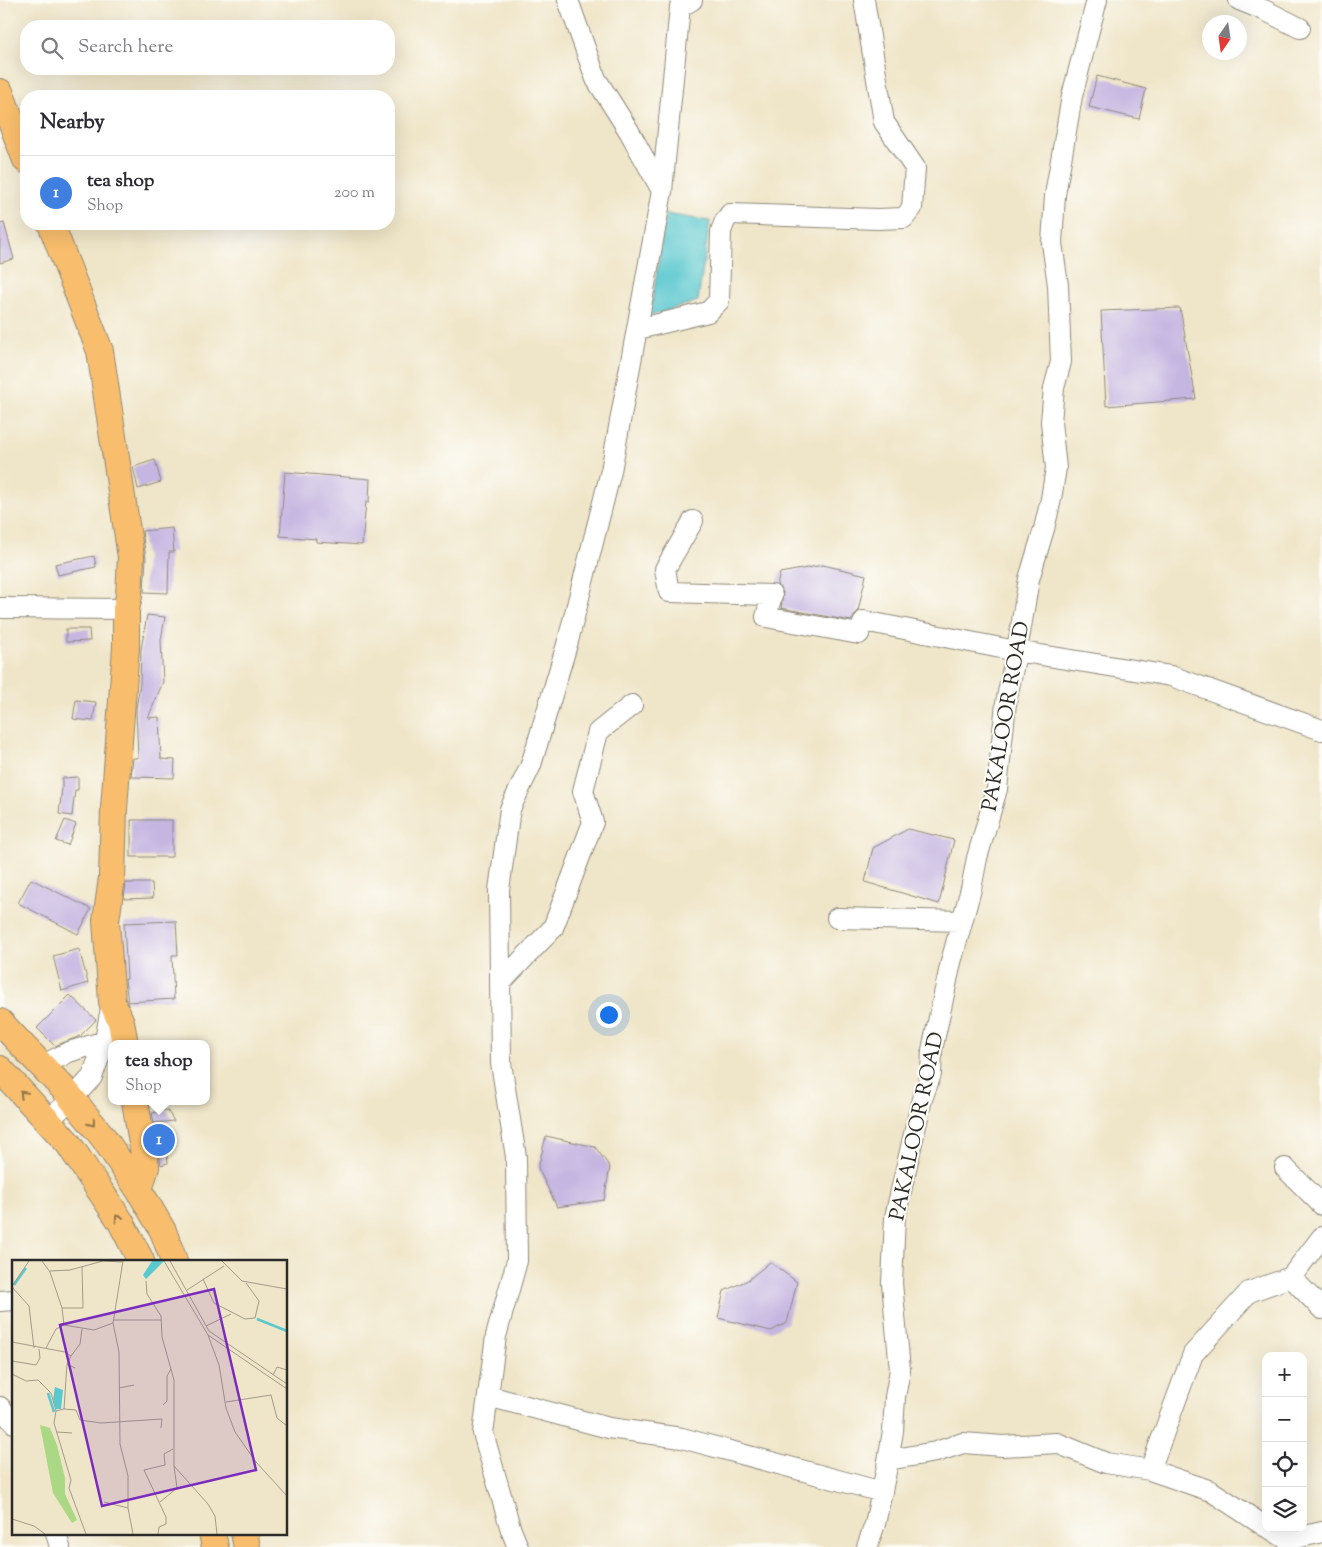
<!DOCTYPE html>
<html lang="en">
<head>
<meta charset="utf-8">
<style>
	:root { --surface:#fff; --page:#f2f2f3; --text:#2b2b33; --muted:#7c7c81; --line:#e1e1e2; --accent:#111827 }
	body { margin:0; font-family:"Sorts Mill Goudy",serif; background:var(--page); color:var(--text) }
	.controls { position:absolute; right:15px; bottom:15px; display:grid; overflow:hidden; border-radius:10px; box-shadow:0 5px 20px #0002 }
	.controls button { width:45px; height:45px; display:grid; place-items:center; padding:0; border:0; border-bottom:1px solid var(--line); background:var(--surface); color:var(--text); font:25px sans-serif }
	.compass { position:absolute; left:1202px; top:15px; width:45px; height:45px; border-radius:50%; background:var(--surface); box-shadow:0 5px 20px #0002; rotate:193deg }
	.you { position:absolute; left:608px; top:1014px; width:18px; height:18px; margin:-12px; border:4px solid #fff; border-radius:50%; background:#1a73e8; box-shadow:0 0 0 8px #1a73e833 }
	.badge { display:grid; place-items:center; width:32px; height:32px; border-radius:50%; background:var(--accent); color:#fff; font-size:16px; font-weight:700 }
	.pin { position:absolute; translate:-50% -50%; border:2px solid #fff; box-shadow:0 1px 5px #0006 }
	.popup { position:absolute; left:108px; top:1040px; width:102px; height:65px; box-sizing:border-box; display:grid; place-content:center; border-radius:10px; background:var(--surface); filter:drop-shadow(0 1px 4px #0005); font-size:16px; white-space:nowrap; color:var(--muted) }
	.popup b { font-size:19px; color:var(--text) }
	.popup::after { content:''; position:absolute; left:50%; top:100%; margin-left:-10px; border:10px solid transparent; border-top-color:var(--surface) }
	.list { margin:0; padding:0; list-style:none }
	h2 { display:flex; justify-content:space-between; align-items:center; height:65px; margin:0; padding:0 20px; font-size:21px }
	h2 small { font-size:16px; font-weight:400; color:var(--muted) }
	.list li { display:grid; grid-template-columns:32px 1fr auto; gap:15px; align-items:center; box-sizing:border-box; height:75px; padding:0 20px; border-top:1px solid var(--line) }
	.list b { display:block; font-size:19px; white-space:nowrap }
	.list p { margin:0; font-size:16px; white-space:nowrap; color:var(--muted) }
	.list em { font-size:16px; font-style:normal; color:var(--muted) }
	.icon { flex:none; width:28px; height:28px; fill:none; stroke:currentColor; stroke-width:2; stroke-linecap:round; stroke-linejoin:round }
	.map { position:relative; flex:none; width:1322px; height:1547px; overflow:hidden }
	.search { position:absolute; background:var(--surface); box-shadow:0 5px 20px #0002; left:20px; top:20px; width:375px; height:55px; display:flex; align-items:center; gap:12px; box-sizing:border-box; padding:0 18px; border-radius:20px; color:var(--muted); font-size:19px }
	.panel { position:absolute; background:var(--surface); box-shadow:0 5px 20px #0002; left:20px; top:90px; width:375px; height:140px; border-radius:20px }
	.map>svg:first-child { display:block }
</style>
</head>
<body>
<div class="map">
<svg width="1322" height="1547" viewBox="0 0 1322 1547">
	<rect width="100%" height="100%" fill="#fdfcf7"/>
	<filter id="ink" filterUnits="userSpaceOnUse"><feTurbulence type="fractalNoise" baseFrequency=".02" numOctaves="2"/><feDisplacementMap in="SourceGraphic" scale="10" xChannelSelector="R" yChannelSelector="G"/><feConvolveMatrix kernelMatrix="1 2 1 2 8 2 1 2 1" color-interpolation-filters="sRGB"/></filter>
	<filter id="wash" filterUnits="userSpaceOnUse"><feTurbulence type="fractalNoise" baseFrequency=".0096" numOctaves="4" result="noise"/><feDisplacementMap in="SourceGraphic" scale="20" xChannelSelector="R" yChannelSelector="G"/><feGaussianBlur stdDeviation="1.12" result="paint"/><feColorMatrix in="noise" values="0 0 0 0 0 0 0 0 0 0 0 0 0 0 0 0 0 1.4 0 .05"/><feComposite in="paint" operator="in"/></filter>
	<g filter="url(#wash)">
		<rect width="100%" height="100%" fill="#efe5c8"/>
		<!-- water -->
		<path fill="#5ac8cf" stroke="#427a7d" d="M 666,214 L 710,221 L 698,301 L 650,316 Z"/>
		<g id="blocks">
			<!-- building -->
			<path fill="#c5b5e1" d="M 1097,76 L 1146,89 L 1139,119 L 1089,107 Z
				M 4,223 L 14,259 L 0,263 L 0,224 Z
				M 1180,308 L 1196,399 L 1106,406 L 1101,311 Z
				M 155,460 L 161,482 L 138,489 L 133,467 Z
				M 285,472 L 370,479 L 369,502 L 366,502 L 362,545 L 316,542 L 316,539 L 280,536 Z
				M 172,528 L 174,552 L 169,552 L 168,593 L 144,592 L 146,558 L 142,531 Z
				M 94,556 L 96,567 L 58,575 L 55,564 Z
				M 823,565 L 866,575 L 858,611 L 851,621 L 781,608 L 783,592 L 777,585 L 780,573 Z
				M 147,615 L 165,617 L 161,640 L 163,682 L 148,718 L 159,717 L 161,759 L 175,760 L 174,778 L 131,777 L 133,758 L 138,758 L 136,709 L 140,684 L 141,649 Z
				M 66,629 L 89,629 L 90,641 L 66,642 Z
				M 76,700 L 96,702 L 93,721 L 73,719 Z
				M 78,777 L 78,790 L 75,790 L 72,816 L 59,814 L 62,788 L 62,778 Z
				M 65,820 L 76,824 L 68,845 L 56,841 Z
				M 131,820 L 172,820 L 172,857 L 131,857 Z
				M 908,829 L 954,840 L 939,904 L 865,882 L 873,848 Z
				M 31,879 L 91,909 L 78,934 L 18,903 Z
				M 126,883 L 152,883 L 153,898 L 124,899 Z
				M 176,921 L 178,955 L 172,955 L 174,999 L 128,1002 L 125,979 L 127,979 L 124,923 Z
				M 79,949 L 88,983 L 62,991 L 53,956 Z
				M 70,995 L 96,1020 L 80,1036 L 55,1046 L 37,1028 Z
				M 167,1110 L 174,1121 L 154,1123 L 152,1113 Z
				M 155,1128 L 163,1128 L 168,1163 L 161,1165 Z
				M 546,1136 L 595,1147 L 610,1167 L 604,1200 L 557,1207 L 538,1168 Z
				M 770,1262 L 797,1282 L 787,1323 L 771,1331 L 718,1318 L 724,1291 L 748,1280 Z"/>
		</g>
	</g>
	<g filter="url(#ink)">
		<use href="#blocks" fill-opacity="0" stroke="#8d887a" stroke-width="1"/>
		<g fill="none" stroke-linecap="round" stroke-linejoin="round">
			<!-- minor casing -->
			<g stroke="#8d887a" stroke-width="22">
				<path id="minor" d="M 1239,0 L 1264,10 L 1300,28
					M 662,191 L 680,7 L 692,0
					M 638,329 L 708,312 L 719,301 L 721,231 L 725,221 L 730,214 L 878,219 L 904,218 L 912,208 L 915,168 L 884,122 L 864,0
					M 693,521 L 665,569 L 669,592 L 772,595 L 766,617 L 859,634 L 864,621 L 1016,651 L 1171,676 L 1322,730
					M 0,608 L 126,609
					M 837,918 L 962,921
					M 500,983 L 553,928 L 593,822 L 583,791 L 598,732 L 632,705
					M 41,1066 L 69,1052 L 105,1041
					M 47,1121 L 72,1099 L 92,1077 L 105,1041 L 112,1002
					M 1285,1168 L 1322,1205
					M 1322,1237 L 1291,1277 L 1322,1309
					M 0,1301 L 14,1300
					M 488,1396 L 609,1428 L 682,1438 L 882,1492
					M 0,1407 L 14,1423
					M 888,1460 L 936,1452 L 963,1443 L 1003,1446 L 1057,1443 L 1106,1463 L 1150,1470 L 1211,1491 L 1266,1527
					M 1150,1470 L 1193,1354 L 1249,1292 L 1291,1277
					M 1269,1528 L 1288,1540 L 1322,1532
					M 56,1533 L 60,1547
					M 518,1547 L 511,1530 L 483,1433 L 496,1336 L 517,1261 L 516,1157 L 501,1063 L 499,890 L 510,809 L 531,765 L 568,641 L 611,471 L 662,191 L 629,131 L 596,79 L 568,0
					M 867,1547 L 875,1524 L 887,1467 L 893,1431 L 895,1397 L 900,1370 L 892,1283 L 895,1217 L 922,1099 L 931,1074 L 932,1050 L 951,962 L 971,889 L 977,858 L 997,789 L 1006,703 L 1020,633 L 1029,579 L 1044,529 L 1051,499 L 1056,468 L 1051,422 L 1054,388 L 1061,362 L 1058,285 L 1052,243 L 1055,195 L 1072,96 L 1097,0"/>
			</g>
			<!-- major casing -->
			<g stroke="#8d887a" stroke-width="28">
				<path id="major" d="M 0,92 L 26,160
					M 51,224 L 100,351 L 131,557 L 129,596 L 126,609 L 126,647 L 114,808 L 112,878 L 106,921 L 112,1002 L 121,1022 L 125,1044
					M 0,1022 L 64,1089 L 103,1137 L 139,1190 L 163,1231 L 174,1261
					M 0,1069 L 68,1143 L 121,1222 L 141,1261
					M 135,1101 L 146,1167 L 139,1190
					M 212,1533 L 215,1547
					M 244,1533 L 247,1547"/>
			</g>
			<!-- minor -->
			<use href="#minor" stroke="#fff" stroke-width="20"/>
			<!-- major -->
			<use href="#major" stroke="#f9be6d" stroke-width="26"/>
		</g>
		<!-- one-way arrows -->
		<defs><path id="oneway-chevron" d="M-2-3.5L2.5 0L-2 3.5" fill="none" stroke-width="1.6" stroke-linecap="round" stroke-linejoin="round" transform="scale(1.25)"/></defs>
		<g stroke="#92744c">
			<use href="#oneway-chevron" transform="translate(23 1094) rotate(-133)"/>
			<use href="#oneway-chevron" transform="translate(92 1123) rotate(51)"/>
			<use href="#oneway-chevron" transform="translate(118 1218) rotate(-122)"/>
		</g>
	</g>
	<g text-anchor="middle" stroke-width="4" stroke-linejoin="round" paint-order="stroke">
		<!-- street labels -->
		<g font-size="21" fill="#2b2b2b" stroke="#fdfcf7">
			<text transform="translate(1005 716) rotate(-80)" y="7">PAKALOOR ROAD</text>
			<text transform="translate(916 1126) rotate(-78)" y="7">PAKALOOR ROAD</text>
		</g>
	</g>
	<!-- overview -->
	<g transform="translate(12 1260)">
		<rect width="275" height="275" fill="#efe5c8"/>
		<path d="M 28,165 L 38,168 L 45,185 L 53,218 L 53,234 L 65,260 L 60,263 L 41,233 Z" fill="#abd885"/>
		<path d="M 140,1 L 152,1 L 134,19 L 131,15 ZM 43,127 L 51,130 L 49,149 L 44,149 L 41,140 Z" fill="#5ac8cf"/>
		<path fill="none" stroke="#5ac8cf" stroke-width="2.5" d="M 2,25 L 14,8M 245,59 L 275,71M 36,133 L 42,152"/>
		<path fill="none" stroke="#a19b89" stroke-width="1" d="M 30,1 L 38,12 L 50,48 L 71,48 L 70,7M 111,1 L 101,63 L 107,92 L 108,184 L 116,216 L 116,248 L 121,274M 152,1 L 196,75 L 275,129M 158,1 L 197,71 L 275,124M 210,1 L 230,21 L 275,29M 38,11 L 58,10 L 91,1 L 110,2M 191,19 L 202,43 L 233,59 L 243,58 L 247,41 L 234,23M 134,21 L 135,34 L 149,56 L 150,77 L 162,120 L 162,206 L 196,244 L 203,256 L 205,274M 0,26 L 17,1M 0,27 L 17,46 L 22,88M 175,30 L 212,6M 50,48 L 52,65M 101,60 L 149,60M 194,66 L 219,54M 196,75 L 207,105 L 214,148 L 223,172 L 244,202 L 275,236M 0,82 L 53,92 L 59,96 L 55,104 L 63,108M 34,88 L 44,69 L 52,65 L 82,70 L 101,63M 59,96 L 68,84 L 70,69M 0,101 L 24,105 L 28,98 L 27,89M 0,114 L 14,121 L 26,120 L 39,133 L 44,151 L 42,163 L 59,220 L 57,228 L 74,274M 261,115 L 265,107 L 275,110M 107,128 L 122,125M 214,142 L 259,135 L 265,158 L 275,166M 151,145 L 155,141 L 155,116 L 159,109M 52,149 L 64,150 L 68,160 L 89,163 L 150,159 L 149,168M 44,151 L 52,149 L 55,104M 45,172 L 60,173M 92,242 L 116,248M 148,242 L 165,228 L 162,206M 0,259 L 22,266 L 33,274M 146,274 L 147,267 L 154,264 L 154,257 L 132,210 L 153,205 L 152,194 L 161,189"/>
		<path fill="#7b2cbf" fill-opacity="0.15" stroke="#7b2cbf" stroke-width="2.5" d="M 202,29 L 244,210 L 90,246 L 48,65 Z"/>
		<rect width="275" height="275" fill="none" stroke="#2b2b2b" stroke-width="2.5"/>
	</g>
</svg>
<div class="controls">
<button>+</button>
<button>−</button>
<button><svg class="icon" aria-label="locate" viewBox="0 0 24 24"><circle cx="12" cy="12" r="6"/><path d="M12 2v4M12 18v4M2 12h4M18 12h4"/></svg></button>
<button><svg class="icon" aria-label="layers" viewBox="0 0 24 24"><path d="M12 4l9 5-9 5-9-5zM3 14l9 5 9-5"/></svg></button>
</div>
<svg class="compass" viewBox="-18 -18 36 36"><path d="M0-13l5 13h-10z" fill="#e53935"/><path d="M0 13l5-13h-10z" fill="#7c7c81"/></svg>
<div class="you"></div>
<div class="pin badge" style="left:159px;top:1140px;background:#3f7fe0">1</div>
<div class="popup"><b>tea shop</b>Shop</div>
<div class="search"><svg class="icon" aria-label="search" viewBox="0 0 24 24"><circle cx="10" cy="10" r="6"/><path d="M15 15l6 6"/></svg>Search here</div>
<section class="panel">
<h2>Nearby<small></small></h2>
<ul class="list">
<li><span class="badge" style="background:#3f7fe0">1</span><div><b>tea shop</b><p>Shop</p></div><em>200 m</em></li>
</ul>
</section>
</div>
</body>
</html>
